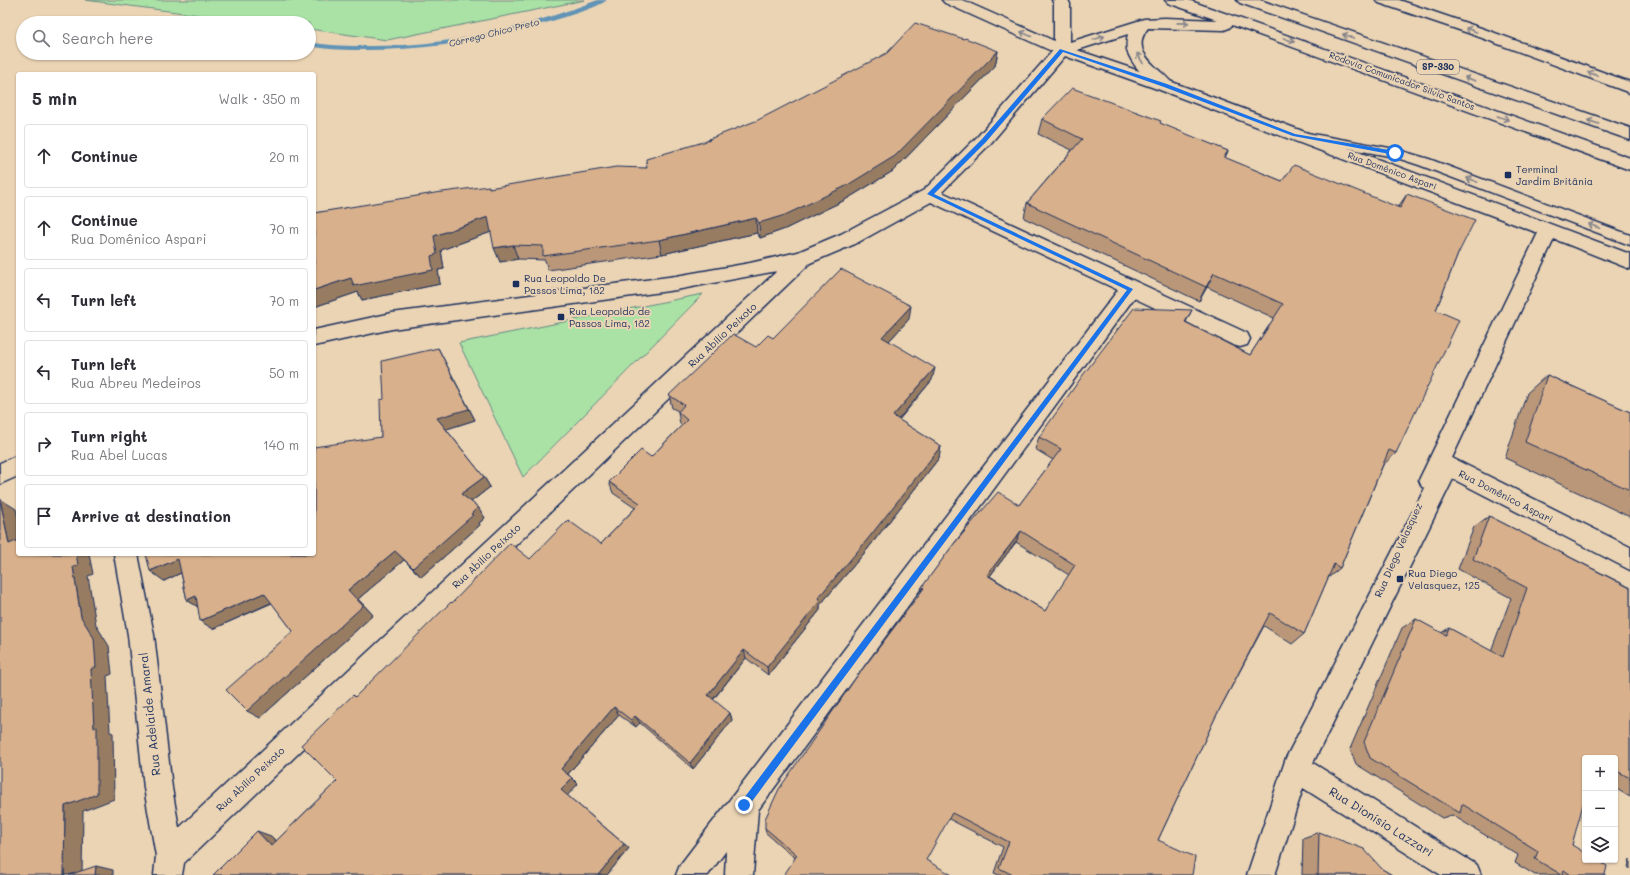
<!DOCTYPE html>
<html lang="en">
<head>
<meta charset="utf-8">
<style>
	:root { --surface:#fff; --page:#f7f7f7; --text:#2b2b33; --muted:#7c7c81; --line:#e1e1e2 }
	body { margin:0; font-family:Mali,sans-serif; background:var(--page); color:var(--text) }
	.controls { position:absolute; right:12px; bottom:12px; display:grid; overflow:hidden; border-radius:4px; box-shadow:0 1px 3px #0004 }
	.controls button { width:36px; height:36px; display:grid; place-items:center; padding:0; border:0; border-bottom:1px solid var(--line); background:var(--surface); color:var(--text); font:20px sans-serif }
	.stop { position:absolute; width:12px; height:12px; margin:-9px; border:3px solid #1a73e8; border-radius:50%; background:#fff }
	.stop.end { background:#1a73e8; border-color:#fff; box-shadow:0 1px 4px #0008 }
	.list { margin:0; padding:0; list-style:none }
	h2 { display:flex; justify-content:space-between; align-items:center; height:52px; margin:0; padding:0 16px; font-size:17px }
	h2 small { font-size:13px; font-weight:400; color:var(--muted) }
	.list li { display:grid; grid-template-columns:26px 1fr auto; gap:12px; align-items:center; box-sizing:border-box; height:64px; margin:0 8px 8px; padding:0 8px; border:1px solid var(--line); border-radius:4px }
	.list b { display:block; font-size:15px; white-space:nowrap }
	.list p { margin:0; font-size:13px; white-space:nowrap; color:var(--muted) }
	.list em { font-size:13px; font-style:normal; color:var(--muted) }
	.icon { flex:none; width:22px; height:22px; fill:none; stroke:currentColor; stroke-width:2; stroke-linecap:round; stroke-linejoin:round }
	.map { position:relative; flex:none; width:1630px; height:875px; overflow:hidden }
	.search { position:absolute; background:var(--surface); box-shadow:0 1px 3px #0004; left:16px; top:16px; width:300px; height:44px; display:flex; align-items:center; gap:10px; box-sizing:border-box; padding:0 14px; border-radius:22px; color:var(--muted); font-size:15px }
	.panel { position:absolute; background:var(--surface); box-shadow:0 1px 3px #0004; left:16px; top:72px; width:300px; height:484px; border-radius:4px }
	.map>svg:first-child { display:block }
</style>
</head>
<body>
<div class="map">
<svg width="1630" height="875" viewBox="0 0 1630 875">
	<rect width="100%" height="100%" fill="#ebd4b4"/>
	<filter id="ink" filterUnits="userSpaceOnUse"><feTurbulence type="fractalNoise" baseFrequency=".025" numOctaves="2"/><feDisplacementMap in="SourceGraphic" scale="8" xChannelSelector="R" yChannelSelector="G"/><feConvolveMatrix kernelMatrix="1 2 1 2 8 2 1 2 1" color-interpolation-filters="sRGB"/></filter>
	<g filter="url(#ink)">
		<!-- green -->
		<path fill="#aae2a5" stroke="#628882" d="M 85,0 L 585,0 L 387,40 L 309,29 L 309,23 L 259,23 Z
			M 703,294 L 523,477 L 459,343 Z"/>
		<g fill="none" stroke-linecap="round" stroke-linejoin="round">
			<!-- stream -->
			<path fill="#6193b6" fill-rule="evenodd" d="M 598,0 L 607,0 C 599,7 576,13 565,17 C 501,38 435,50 367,50 C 347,50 328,50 309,46 L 309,42 C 329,46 349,46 370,46 C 449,46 524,28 598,0 Z"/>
			<!-- service casing -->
			<g stroke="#1b2f5e" stroke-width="3">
				<path id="service" d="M 1307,133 L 1395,149 L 1429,159 L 1630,235 L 1630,245 L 1419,165 L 1394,157 L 1303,140 L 1301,137 L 1303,134 Z"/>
			</g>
			<!-- minor casing -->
			<g stroke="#1b2f5e" stroke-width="3">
				<path id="minor" d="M 1062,45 L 1172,82 L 1630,254 L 1630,269 L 1554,239 L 1452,458 L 1630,547 L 1630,570 L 1453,479 L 1313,763 L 1477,865 L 1481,875 L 1441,875 L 1303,788 L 1275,875 L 1247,875 L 1286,758 L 1425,488 L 1422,487 L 1419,480 L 1538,233 L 1160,90 L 1065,56 L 990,144 L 942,192 L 1247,333 L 1250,339 L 1247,345 L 1240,347 L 1233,345 L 1134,298 L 758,810 L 753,875 L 725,875 L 726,851 L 708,875 L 676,875 L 680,865 L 1118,290 L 931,202 L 855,244 L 810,263 L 184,863 L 182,875 L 154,875 L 156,856 L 144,788 L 128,635 L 114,554 L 138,554 L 154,635 L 172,788 L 179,828 L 777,271 L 676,290 L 392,329 L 314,346 L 314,330 L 392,313 L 676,276 L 750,263 L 798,252 L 841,234 L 924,190 L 978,136 L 1056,47 Z
					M 18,455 L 18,476 L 0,484 L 0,463 Z"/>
			</g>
			<!-- tertiary casing -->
			<g stroke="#1b2f5e" stroke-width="3">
				<path id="tertiary" d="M 942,0 L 962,0 L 1068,47 L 1070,50 L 1068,53 L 1062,55 L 1056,53 L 945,3 Z"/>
			</g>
			<!-- secondary casing -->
			<g stroke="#1b2f5e" stroke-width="3">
				<path id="secondary" d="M 1376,0 L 1399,0 L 1484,29 L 1630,82 L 1630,93 L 1474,35 L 1379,3 Z"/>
			</g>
			<!-- motorway casing -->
			<g stroke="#1b2f5e" stroke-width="3">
				<path id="motorway" d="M 1052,0 L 1068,0 L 1070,4 L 1070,42 L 1144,19 L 1165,18 L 1217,20 L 1168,3 L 1165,0 L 1188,0 L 1630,158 L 1630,170 L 1232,25 L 1229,28 L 1224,30 L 1148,28 C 1127,54 1163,69 1174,86 L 1172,90 C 1167,91 1164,92 1160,89 C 1147,81 1131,64 1127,50 C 1126,44 1127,39 1128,34 L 1068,53 L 1062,55 L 1056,53 L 1054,50 L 1054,4 Z
					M 1237,0 L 1260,0 L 1630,128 L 1630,140 L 1240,3 Z"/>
			</g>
			<!-- service -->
			<use href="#service" fill="#ebd4b4" fill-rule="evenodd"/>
			<!-- minor -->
			<use href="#minor" fill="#ebd4b4" fill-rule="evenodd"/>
			<!-- tertiary -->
			<use href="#tertiary" fill="#ebd4b4" fill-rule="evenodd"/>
			<!-- secondary -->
			<use href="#secondary" fill="#ebd4b4" fill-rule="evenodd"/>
			<!-- motorway -->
			<use href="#motorway" fill="#ebd4b4" fill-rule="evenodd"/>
		</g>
		<!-- wall -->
		<path fill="#ba9778" stroke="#1b2f5e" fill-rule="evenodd" d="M 998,51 L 995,66 L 893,171 L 845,200 L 785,229 L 760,238 L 757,233 L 662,254 L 548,270 L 545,260 L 518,259 L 500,262 L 491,232 L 441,250 L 444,269 L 438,270 L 440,284 L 362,300 L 358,292 L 314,307 L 314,213 L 490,188 L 647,168 L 709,140 L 709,139 Z
			M 1042,119 L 1160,124 L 1228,151 L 1225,158 L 1282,181 L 1398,207 L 1407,194 L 1458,254 L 1436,310 L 1396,453 L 1383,465 L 1340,568 L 1328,578 L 1304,634 L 1292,644 L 1264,626 L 1215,718 L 1158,840 L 1192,875 L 999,875 L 994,873 L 1003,847 L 949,819 L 795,858 L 766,833 L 765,828 L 921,592 L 922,587 L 1019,505 L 1053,460 L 1035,449 L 1039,437 L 1192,310 L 1186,322 L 1250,355 L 1274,318 L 1207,287 L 1199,301 L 1024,218 L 1027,203 L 1072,150 L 1038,134 ZM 1016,542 L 1069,575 L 1045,611 L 990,576 Z
			M 909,319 L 889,341 L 932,380 L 899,420 L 941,446 L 939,458 L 866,551 L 820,605 L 820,610 L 768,675 L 746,658 L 713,700 L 730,713 L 732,720 L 693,769 L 640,723 L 636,727 L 619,715 L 568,774 L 578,784 L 567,795 L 629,848 L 607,875 L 213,875 L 271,836 L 276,841 L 337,781 L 353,695 L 356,697 L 452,603 L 530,559 L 601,544 L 635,508 L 613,493 L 609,482 L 651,457 L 682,425 L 680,424 L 678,412 L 678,411 L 672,408 L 669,395 L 756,347 L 773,338 Z
			M 438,348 L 475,420 L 446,429 L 484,477 L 490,487 L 471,502 L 478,507 L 485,518 L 479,523 L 480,525 L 421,577 L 404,560 L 358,599 L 373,615 L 260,718 L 293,631 L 272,603 L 213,629 L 198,607 L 187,600 L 181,573 L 164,581 L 381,437 L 384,399 Z
			M 1547,375 L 1630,412 L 1630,517 L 1505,458 L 1527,393 Z
			M 1489,516 L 1629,587 L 1630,587 L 1630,797 L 1615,788 L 1615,758 L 1585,758 L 1572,845 L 1605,875 L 1535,875 L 1515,863 L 1518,855 L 1452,815 L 1442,818 L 1356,764 L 1350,749 L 1402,628 L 1416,619 L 1441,633 L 1449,628 L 1491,651 L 1511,598 L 1458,569 L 1474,527 Z
			M 1319,832 L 1382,869 L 1392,875 L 1302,875 L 1303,838 Z
			M 1630,859 L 1630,869 L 1628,867 Z"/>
		<!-- shaded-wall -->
		<path fill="#977b62" stroke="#1b2f5e" d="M 998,51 L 995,66 L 893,171 L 845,200 L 785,229 L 760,238 L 759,223 Z
			M 488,217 L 494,231 L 441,250 L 444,269 L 438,270 L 440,284 L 362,300 L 358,292 L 314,307 L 314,290 L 351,278 L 431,256 L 434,236 Z
			M 756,218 L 757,233 L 662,254 L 659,240 Z
			M 513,245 L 518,259 L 500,262 L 494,248 Z
			M 1214,273 L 1207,287 L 1199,301 L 1206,287 Z
			M 911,306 L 909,319 L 881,350 L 882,337 Z
			M 438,348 L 475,420 L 444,430 L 437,418 Z
			M 935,368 L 932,380 L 891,428 L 893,416 Z
			M 941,446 L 939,458 L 866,551 L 820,605 L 820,610 L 768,675 L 767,667 L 818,598 Z
			M 484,477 L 490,487 L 468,504 L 461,494 Z
			M 0,499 L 16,509 L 18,519 L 18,550 L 9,544 Z
			M 478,507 L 485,518 L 479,523 L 480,525 L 421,577 L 413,568 Z
			M 1021,531 L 1016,542 L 983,585 L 987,575 Z
			M 395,551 L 404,560 L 358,599 L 373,615 L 260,718 L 247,711 L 348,590 Z
			M 76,554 L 89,554 L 93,574 L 88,576 L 96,625 L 109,646 L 112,674 L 107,676 L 110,732 L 113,733 L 114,799 L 83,811 L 82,875 L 64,875 L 65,806 L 94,728 L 81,617 L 73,567 Z
			M 178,559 L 191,568 L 164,581 L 150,571 Z
			M 264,593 L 275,601 L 213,629 L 200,621 Z
			M 196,596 L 201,609 L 187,600 Z
			M 744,650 L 746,658 L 710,703 L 708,695 Z
			M 614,707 L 619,715 L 567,775 L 561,769 Z
			M 730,713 L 732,720 L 693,769 L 690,763 Z
			M 635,716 L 640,723 L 636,727 L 631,720 Z
			M 572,778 L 578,784 L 567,796 L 561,790 Z
			M 257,831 L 271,836 L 285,851 L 271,846 Z
			M 624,844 L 629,848 L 607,875 L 598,875 Z
			M 96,866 L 113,870 L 113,875 L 95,875 Z"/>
		<!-- building -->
		<path fill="#d8b08c" stroke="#1b2f5e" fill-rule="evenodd" d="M 915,23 L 964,39 L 965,38 L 998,51 L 895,156 L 846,186 L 785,215 L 759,223 L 756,218 L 659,240 L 543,256 L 543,246 L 513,245 L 494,248 L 488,217 L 434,236 L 437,254 L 431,256 L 433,270 L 354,286 L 351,278 L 314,290 L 314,213 L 435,193 L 489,186 L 489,188 L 616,167 L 647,168 L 646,159 L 710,140 L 709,139 L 758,120 L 887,53 Z
			M 1072,88 L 1161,121 L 1160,123 L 1228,151 L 1224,157 L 1282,181 L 1294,165 L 1400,208 L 1407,194 L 1475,220 L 1458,254 L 1436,310 L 1459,320 L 1396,453 L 1389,450 L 1340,568 L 1334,564 L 1304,634 L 1270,613 L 1215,718 L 1158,840 L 1195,857 L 1192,875 L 1013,875 L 999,868 L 1009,842 L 952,813 L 926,860 L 952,875 L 784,875 L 797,855 L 765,828 L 765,819 L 779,789 L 855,679 L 924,588 L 922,587 L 953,545 L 998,492 L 1019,505 L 1061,449 L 1039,437 L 1083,375 L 1134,308 L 1192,310 L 1185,322 L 1250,355 L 1283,304 L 1214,273 L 1206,287 L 1027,203 L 1082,139 L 1042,119 ZM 1021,531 L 1075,565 L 1045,611 L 987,575 Z
			M 841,269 L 911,306 L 882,337 L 935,368 L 893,416 L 941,446 L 867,540 L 818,598 L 820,601 L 767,667 L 744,650 L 708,695 L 730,713 L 690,763 L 635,716 L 631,720 L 614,707 L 561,769 L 572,778 L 561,790 L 624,844 L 598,875 L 213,875 L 257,831 L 271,846 L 337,781 L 301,745 L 353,695 L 355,697 L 451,602 L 452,603 L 510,543 L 530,559 L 568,520 L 601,544 L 640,503 L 609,482 L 641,450 L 651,457 L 687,420 L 678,412 L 684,405 L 669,395 L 733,334 L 756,347 L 768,335 L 773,338 Z
			M 438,348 L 469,409 L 437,418 L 484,477 L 461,494 L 478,507 L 471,514 L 473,515 L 413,568 L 395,551 L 348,590 L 363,606 L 247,711 L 226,690 L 293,631 L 264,593 L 200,621 L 196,596 L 187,600 L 178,559 L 150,571 L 146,554 L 314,554 L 314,447 L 381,437 L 380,400 L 384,399 L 382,361 Z
			M 1547,375 L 1630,412 L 1630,490 L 1525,442 Z
			M 0,499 L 9,544 L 18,540 L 18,554 L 76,554 L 78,565 L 73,567 L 81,617 L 94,638 L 96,667 L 91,669 L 94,728 L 97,727 L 97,794 L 65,806 L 64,875 L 0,875 Z
			M 1489,516 L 1630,588 L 1630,778 L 1615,770 L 1615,758 L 1585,758 L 1585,797 L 1572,845 L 1585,853 L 1585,860 L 1597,860 L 1607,866 L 1605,875 L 1571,875 L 1564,870 L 1562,875 L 1535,859 L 1538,851 L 1462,804 L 1460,813 L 1370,758 L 1364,742 L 1416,619 L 1446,635 L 1449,628 L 1503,657 L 1527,588 L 1473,559 Z
			M 1319,832 L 1364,849 L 1382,869 L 1392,875 L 1318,875 Z
			M 96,866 L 95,875 L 69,875 Z"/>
		<!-- one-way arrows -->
		<defs><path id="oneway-shaft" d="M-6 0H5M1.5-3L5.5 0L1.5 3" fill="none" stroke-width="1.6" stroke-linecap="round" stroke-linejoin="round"/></defs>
		<g stroke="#838289">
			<use href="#oneway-shaft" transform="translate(1183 23) rotate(1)"/>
			<use href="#oneway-shaft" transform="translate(1471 30) rotate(-161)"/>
			<use href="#oneway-shaft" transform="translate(1026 34) rotate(-156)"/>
			<use href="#oneway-shaft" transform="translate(1348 36) rotate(-161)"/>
			<use href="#oneway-shaft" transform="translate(1099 38) rotate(-18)"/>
			<use href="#oneway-shaft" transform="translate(1289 40) rotate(20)"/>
			<use href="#oneway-shaft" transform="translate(1140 58) rotate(-119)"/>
			<use href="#oneway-shaft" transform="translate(1593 74) rotate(-159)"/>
			<use href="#oneway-shaft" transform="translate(1470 79) rotate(-161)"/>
			<use href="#oneway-shaft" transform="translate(1503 118) rotate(20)"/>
			<use href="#oneway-shaft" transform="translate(1593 122) rotate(-161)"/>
			<use href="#oneway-shaft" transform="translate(1472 180) rotate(-159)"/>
			<use href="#oneway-shaft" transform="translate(1594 226) rotate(-159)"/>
		</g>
	</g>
	<!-- route -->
	<path fill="#1a73e8" d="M 1060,49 L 1167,84 L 1295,134 L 1395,151 L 1398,153 L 1395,155 L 1293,136 L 1164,87 L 1063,52 L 986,142 L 934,194 L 1133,289 L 747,808 L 744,809 L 741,808 L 739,805 L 741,802 L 1127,290 L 927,194 L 982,139 Z"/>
	<!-- markers -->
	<g fill="#1b2f5e" stroke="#ebd4b4" stroke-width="1.5">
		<rect x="1504" y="171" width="8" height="8" rx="2"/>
		<rect x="512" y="280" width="8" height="8" rx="2"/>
		<rect x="557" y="313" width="8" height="8" rx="2"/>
		<rect x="1396" y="575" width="8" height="8" rx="2"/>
	</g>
	<g text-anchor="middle" stroke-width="4" stroke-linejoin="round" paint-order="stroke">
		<!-- far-water labels -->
		<g font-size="9" font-style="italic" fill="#27406d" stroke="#ebd4b4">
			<text transform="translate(494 33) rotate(-14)" y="3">Córrego Chico Preto</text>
		</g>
		<!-- shield labels -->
		<rect fill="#ebd4b4" stroke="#596078" stroke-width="1" x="1417" y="60" width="42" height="14" rx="3"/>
		<g font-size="9" font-weight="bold" fill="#1b2f5e">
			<text x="1438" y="70">SP-330</text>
		</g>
		<!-- far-street labels -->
		<g font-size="9" fill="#1b2f5e" stroke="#ebd4b4">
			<text transform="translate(1402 81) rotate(20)" y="3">Rodovia Comunicador Silvio Santos</text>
			<text transform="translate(1392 171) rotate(20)" y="3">Rua Domênico Aspari</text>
		</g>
		<!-- poi labels -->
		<g font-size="10" fill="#1b2f5e" stroke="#ebd4b4" text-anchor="start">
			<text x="1516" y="173">Terminal<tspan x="1516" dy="12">Jardim Britânia</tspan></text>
			<text x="524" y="282">Rua Leopoldo De<tspan x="524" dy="12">Passos Lima, 182</tspan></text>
			<text x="569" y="315">Rua Leopoldo de<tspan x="569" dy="12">Passos Lima, 182</tspan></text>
			<text x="1408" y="577">Rua Diego<tspan x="1408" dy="12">Velasquez, 125</tspan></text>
		</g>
		<!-- street labels -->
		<g font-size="10" fill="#1b2f5e" stroke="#ebd4b4">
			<text transform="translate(722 335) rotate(-43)" y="4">Rua Abilío Peixoto</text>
			<text transform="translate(1506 496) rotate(27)" y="4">Rua Domênico Aspari</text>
			<text transform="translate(1398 550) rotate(-66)" y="4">Rua Diego Velasquez</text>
			<text transform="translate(486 556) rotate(-43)" y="4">Rua Abilío Peixoto</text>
			<text transform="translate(250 779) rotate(-43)" y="4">Rua Abilío Peixoto</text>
		</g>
		<!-- near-street labels -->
		<g font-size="12" fill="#1b2f5e" stroke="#ebd4b4">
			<text transform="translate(150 714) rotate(-96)" y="4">Rua Adelaide Amaral</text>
			<text transform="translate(1381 822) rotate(32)" y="4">Rua Dionísio Lazzari</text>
		</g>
	</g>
</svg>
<div class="controls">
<button>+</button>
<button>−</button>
<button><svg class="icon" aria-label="layers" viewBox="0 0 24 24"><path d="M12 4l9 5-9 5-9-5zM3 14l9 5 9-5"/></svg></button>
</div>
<div class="stop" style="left:1395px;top:153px"></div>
<div class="stop end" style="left:744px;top:805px"></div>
<div class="search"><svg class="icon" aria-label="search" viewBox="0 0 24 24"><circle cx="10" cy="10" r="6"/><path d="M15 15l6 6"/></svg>Search here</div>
<section class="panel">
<h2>5 min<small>Walk · 350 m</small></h2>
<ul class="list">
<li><svg class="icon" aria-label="ahead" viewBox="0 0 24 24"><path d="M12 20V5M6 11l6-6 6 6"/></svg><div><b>Continue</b></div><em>20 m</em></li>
<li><svg class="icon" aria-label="ahead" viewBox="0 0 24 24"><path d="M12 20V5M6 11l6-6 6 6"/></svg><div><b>Continue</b><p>Rua Domênico Aspari</p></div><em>70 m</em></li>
<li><svg class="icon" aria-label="left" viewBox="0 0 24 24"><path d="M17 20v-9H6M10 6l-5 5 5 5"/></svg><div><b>Turn left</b></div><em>70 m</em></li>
<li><svg class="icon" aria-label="left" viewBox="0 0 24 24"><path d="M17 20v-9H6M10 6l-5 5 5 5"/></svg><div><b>Turn left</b><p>Rua Abreu Medeiros</p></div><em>50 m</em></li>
<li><svg class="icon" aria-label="right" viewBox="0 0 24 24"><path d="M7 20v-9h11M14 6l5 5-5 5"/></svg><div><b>Turn right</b><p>Rua Abel Lucas</p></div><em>140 m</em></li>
<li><svg class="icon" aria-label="arrive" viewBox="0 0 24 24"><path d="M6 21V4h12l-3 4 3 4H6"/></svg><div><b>Arrive at destination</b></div></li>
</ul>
</section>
</div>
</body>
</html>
